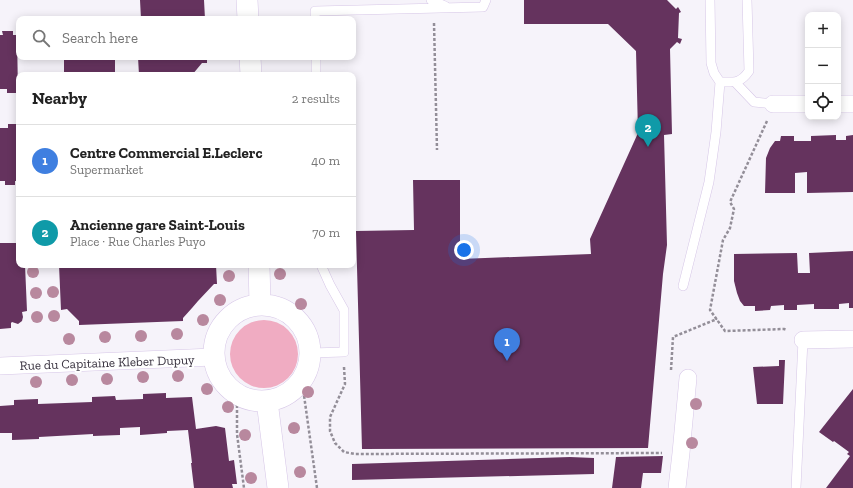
<!DOCTYPE html>
<html lang="en">
<head>
<meta charset="utf-8">
<style>
	:root { --surface:#fff; --page:#f6f6f6; --text:#222; --muted:#767676; --line:#e0e0e0; --accent:#74572b }
	body { margin:0; font-family:"Zilla Slab",serif; background:var(--page); color:var(--text) }
	.controls { position:absolute; right:12px; top:12px; display:grid; overflow:hidden; border-radius:8px; box-shadow:0 2px 10px #0003 }
	.controls button { width:36px; height:36px; display:grid; place-items:center; padding:0; border:0; border-bottom:1px solid var(--line); background:var(--surface); color:var(--text); font:20px sans-serif }
	.you { position:absolute; left:464px; top:250px; width:14px; height:14px; margin:-10px; border:3px solid #fff; border-radius:50%; background:#1a73e8; box-shadow:0 0 0 6px #1a73e833 }
	.badge { display:grid; place-items:center; width:26px; height:26px; border-radius:50%; background:var(--accent); color:#fff; font-size:13px; font-weight:700 }
	.pin { position:absolute; translate:-50% -33px; filter:drop-shadow(0 1px 2px #0008) }
	.pin::after { content:''; position:absolute; top:21px; width:14px; height:12px; background:inherit; clip-path:polygon(0 0,100% 0,50% 100%) }
	.list { margin:0; padding:0; list-style:none }
	h2 { display:flex; justify-content:space-between; align-items:center; height:52px; margin:0; padding:0 16px; font-size:17px }
	h2 small { font-size:13px; font-weight:400; color:var(--muted) }
	.list li { display:grid; grid-template-columns:26px 1fr auto; gap:12px; align-items:center; box-sizing:border-box; height:72px; padding:0 16px; border-top:1px solid var(--line) }
	.list b { display:block; font-size:15px; white-space:nowrap }
	.list p { margin:0; font-size:13px; white-space:nowrap; color:var(--muted) }
	.list em { font-size:13px; font-style:normal; color:var(--muted) }
	.icon { flex:none; width:22px; height:22px; fill:none; stroke:currentColor; stroke-width:2; stroke-linecap:round; stroke-linejoin:round }
	.map { position:relative; flex:none; width:853px; height:488px; overflow:hidden }
	.search { position:absolute; background:var(--surface); box-shadow:0 2px 10px #0003; left:16px; top:16px; width:340px; height:44px; display:flex; align-items:center; gap:10px; box-sizing:border-box; padding:0 14px; border-radius:8px; color:var(--muted); font-size:15px }
	.panel { position:absolute; background:var(--surface); box-shadow:0 2px 10px #0003; left:16px; top:72px; width:340px; height:196px; border-radius:8px }
	.map>svg:first-child { display:block }
</style>
</head>
<body>
<div class="map">
<svg width="853" height="488" viewBox="0 0 853 488">
	<rect width="100%" height="100%" fill="#f6f3fa"/>
	<!-- green -->
	<path fill="#f0acc2" d="M230 354a34 34 0 1 1 68 0a34 34 0 1 1-68 0Z"/>
	<!-- building -->
	<path fill="#65335e" d="M 140,0 L 204,0 L 205,19 L 141,19 Z
		M 524,0 L 667,0 L 676,9 L 678,7 L 681,12 L 679,13 L 678,38 L 682,39 L 680,44 L 677,42 L 670,49 L 672,134 L 664,135 L 667,245 L 663,274 L 648,448 L 362,449 L 356,231 L 414,230 L 413,180 L 460,180 L 460,259 L 591,254 L 590,239 L 638,133 L 636,51 L 608,24 L 524,24 Z
		M 2,31 L 13,31 L 13,35 L 17,35 L 18,93 L 7,93 L 7,89 L 0,89 L 0,35 L 3,35 Z
		M 64,57 L 115,57 L 115,75 L 64,75 Z
		M 138,57 L 207,57 L 207,63 L 202,63 L 192,75 L 139,75 Z
		M 8,124 L 18,124 L 19,181 L 15,181 L 15,185 L 5,185 L 5,181 L 0,181 L 0,128 L 8,128 Z
		M 836,135 L 836,140 L 846,140 L 846,136 L 853,135 L 853,192 L 807,193 L 807,172 L 795,173 L 795,193 L 765,193 L 766,158 L 770,148 L 775,141 L 780,141 L 781,136 L 794,136 L 794,141 L 811,141 L 811,136 Z
		M 0,243 L 19,243 L 19,265 L 25,265 L 27,311 L 22,312 L 23,317 L 22,321 L 18,324 L 12,322 L 11,323 L 11,328 L 0,329 Z
		M 853,251 L 853,308 L 849,308 L 849,303 L 839,304 L 839,309 L 814,309 L 814,304 L 797,305 L 797,310 L 784,310 L 784,305 L 771,306 L 770,310 L 755,311 L 755,306 L 744,306 L 740,301 L 737,293 L 734,281 L 734,254 L 797,253 L 798,273 L 810,273 L 809,253 Z
		M 59,265 L 216,265 L 217,284 L 214,284 L 198,301 L 192,308 L 183,318 L 183,321 L 79,325 L 79,321 L 67,309 L 61,310 Z
		M 779,360 L 785,360 L 783,404 L 757,404 L 753,367 L 779,366 Z
		M 853,389 L 853,488 L 826,488 L 850,456 L 847,454 L 849,452 L 834,441 L 833,442 L 819,432 Z
		M 166,393 L 166,398 L 192,397 L 196,429 L 216,426 L 225,428 L 229,461 L 234,460 L 237,484 L 232,484 L 233,488 L 194,488 L 191,463 L 192,463 L 188,430 L 167,431 L 167,433 L 140,435 L 140,427 L 120,428 L 120,435 L 93,436 L 93,434 L 39,437 L 39,439 L 12,440 L 12,433 L 0,433 L 0,406 L 14,405 L 14,400 L 38,399 L 38,404 L 92,402 L 92,397 L 115,396 L 116,400 L 143,399 L 143,394 Z
		M 663,456 L 661,473 L 643,473 L 641,488 L 612,488 L 616,457 Z
		M 570,457 L 594,458 L 594,474 L 352,480 L 352,464 Z"/>
	<g fill="none" stroke-linecap="round" stroke-linejoin="round">
		<!-- service casing -->
		<g stroke="#d6c6e7" stroke-width="10">
			<path id="service" d="M 431,0 L 445,6
				M 315,19 L 315,11 L 483,7 L 486,0
				M 316,57 L 316,75
				M 720,82 C 734,82 740,84 749,71 L 747,0
				M 735,82 L 754,102 L 773,104
				M 683,286 L 709,182 L 716,132 L 720,82 L 714,73 L 711,63 L 710,0
				M 311,353 L 344,352 L 344,310 L 330,285 L 321,265
				M 796,488 L 803,340"/>
		</g>
		<!-- minor casing -->
		<g stroke="#d6c6e7" stroke-width="18">
			<path id="minor" d="M 773,104 L 808,104
				M 838,104 L 853,104
				M 803,340 L 853,339
				M 0,366 L 213,357
				M 677,488 L 681,453 L 688,378"/>
		</g>
		<!-- tertiary casing -->
		<g stroke="#d6c6e7" stroke-width="22">
			<path id="tertiary" d="M 247,0 L 248,19
				M 250,57 L 251,75
				M 259,265 L 260,304
				M214 353a48 48 0 1 1 96 0a48 48 0 1 1-96 0Z
				M 267,401 L 278,488"/>
		</g>
		<!-- path -->
		<path stroke="#938e98" stroke-width="2.5" stroke-dasharray="3 2" stroke-linecap="butt" d="M 434,23 L 437,150
			M 767,121 L 730,202 L 734,209 L 730,228 L 723,240 L 710,310 L 725,331 L 784,329 L 787,330
			M 344,367 L 345,384 L 330,417 L 330,431 L 335,443 L 344,452 L 355,454 L 662,453
			M 671,370 L 673,337 L 717,319
			M 302,381 L 317,488
			M 237,395 L 237,434 L 244,488"/>
		<!-- service -->
		<use href="#service" stroke="#fff" stroke-width="9"/>
		<!-- minor -->
		<use href="#minor" stroke="#fff" stroke-width="17"/>
		<!-- tertiary -->
		<use href="#tertiary" stroke="#fff" stroke-width="21"/>
	</g>
	<!-- trees -->
	<g fill="#b8889e">
		<circle cx="33" cy="272" r="6"/>
		<circle cx="280" cy="274" r="6"/>
		<circle cx="229" cy="276" r="6"/>
		<circle cx="53" cy="292" r="6"/>
		<circle cx="36" cy="293" r="6"/>
		<circle cx="220" cy="300" r="6"/>
		<circle cx="301" cy="304" r="6"/>
		<circle cx="54" cy="316" r="6"/>
		<circle cx="37" cy="317" r="6"/>
		<circle cx="203" cy="320" r="6"/>
		<circle cx="177" cy="334" r="6"/>
		<circle cx="141" cy="336" r="6"/>
		<circle cx="105" cy="337" r="6"/>
		<circle cx="69" cy="339" r="6"/>
		<circle cx="178" cy="376" r="6"/>
		<circle cx="143" cy="377" r="6"/>
		<circle cx="107" cy="379" r="6"/>
		<circle cx="72" cy="380" r="6"/>
		<circle cx="36" cy="382" r="6"/>
		<circle cx="207" cy="389" r="6"/>
		<circle cx="308" cy="392" r="6"/>
		<circle cx="696" cy="404" r="6"/>
		<circle cx="228" cy="407" r="6"/>
		<circle cx="294" cy="428" r="6"/>
		<circle cx="245" cy="435" r="6"/>
		<circle cx="692" cy="443" r="6"/>
		<circle cx="300" cy="472" r="6"/>
		<circle cx="251" cy="478" r="6"/>
	</g>
	<g text-anchor="middle" stroke-width="4" stroke-linejoin="round" paint-order="stroke">
		<!-- street labels -->
		<g font-size="13" fill="#352f3c" stroke="#fff">
			<text transform="translate(107 362) rotate(-2)" y="5">Rue du Capitaine Kleber Dupuy</text>
		</g>
	</g>
</svg>
<div class="controls">
<button>+</button>
<button>−</button>
<button><svg class="icon" aria-label="locate" viewBox="0 0 24 24"><circle cx="12" cy="12" r="6"/><path d="M12 2v4M12 18v4M2 12h4M18 12h4"/></svg></button>
</div>
<div class="you"></div>
<div class="pin badge" style="left:507px;top:361px;background:#3f7fe0">1</div>
<div class="pin badge" style="left:648px;top:147px;background:#0f9aa8">2</div>
<div class="search"><svg class="icon" aria-label="search" viewBox="0 0 24 24"><circle cx="10" cy="10" r="6"/><path d="M15 15l6 6"/></svg>Search here</div>
<section class="panel">
<h2>Nearby<small>2 results</small></h2>
<ul class="list">
<li><span class="badge" style="background:#3f7fe0">1</span><div><b>Centre Commercial E.Leclerc</b><p>Supermarket</p></div><em>40 m</em></li>
<li><span class="badge" style="background:#0f9aa8">2</span><div><b>Ancienne gare Saint-Louis</b><p>Place · Rue Charles Puyo</p></div><em>70 m</em></li>
</ul>
</section>
</div>
</body>
</html>
